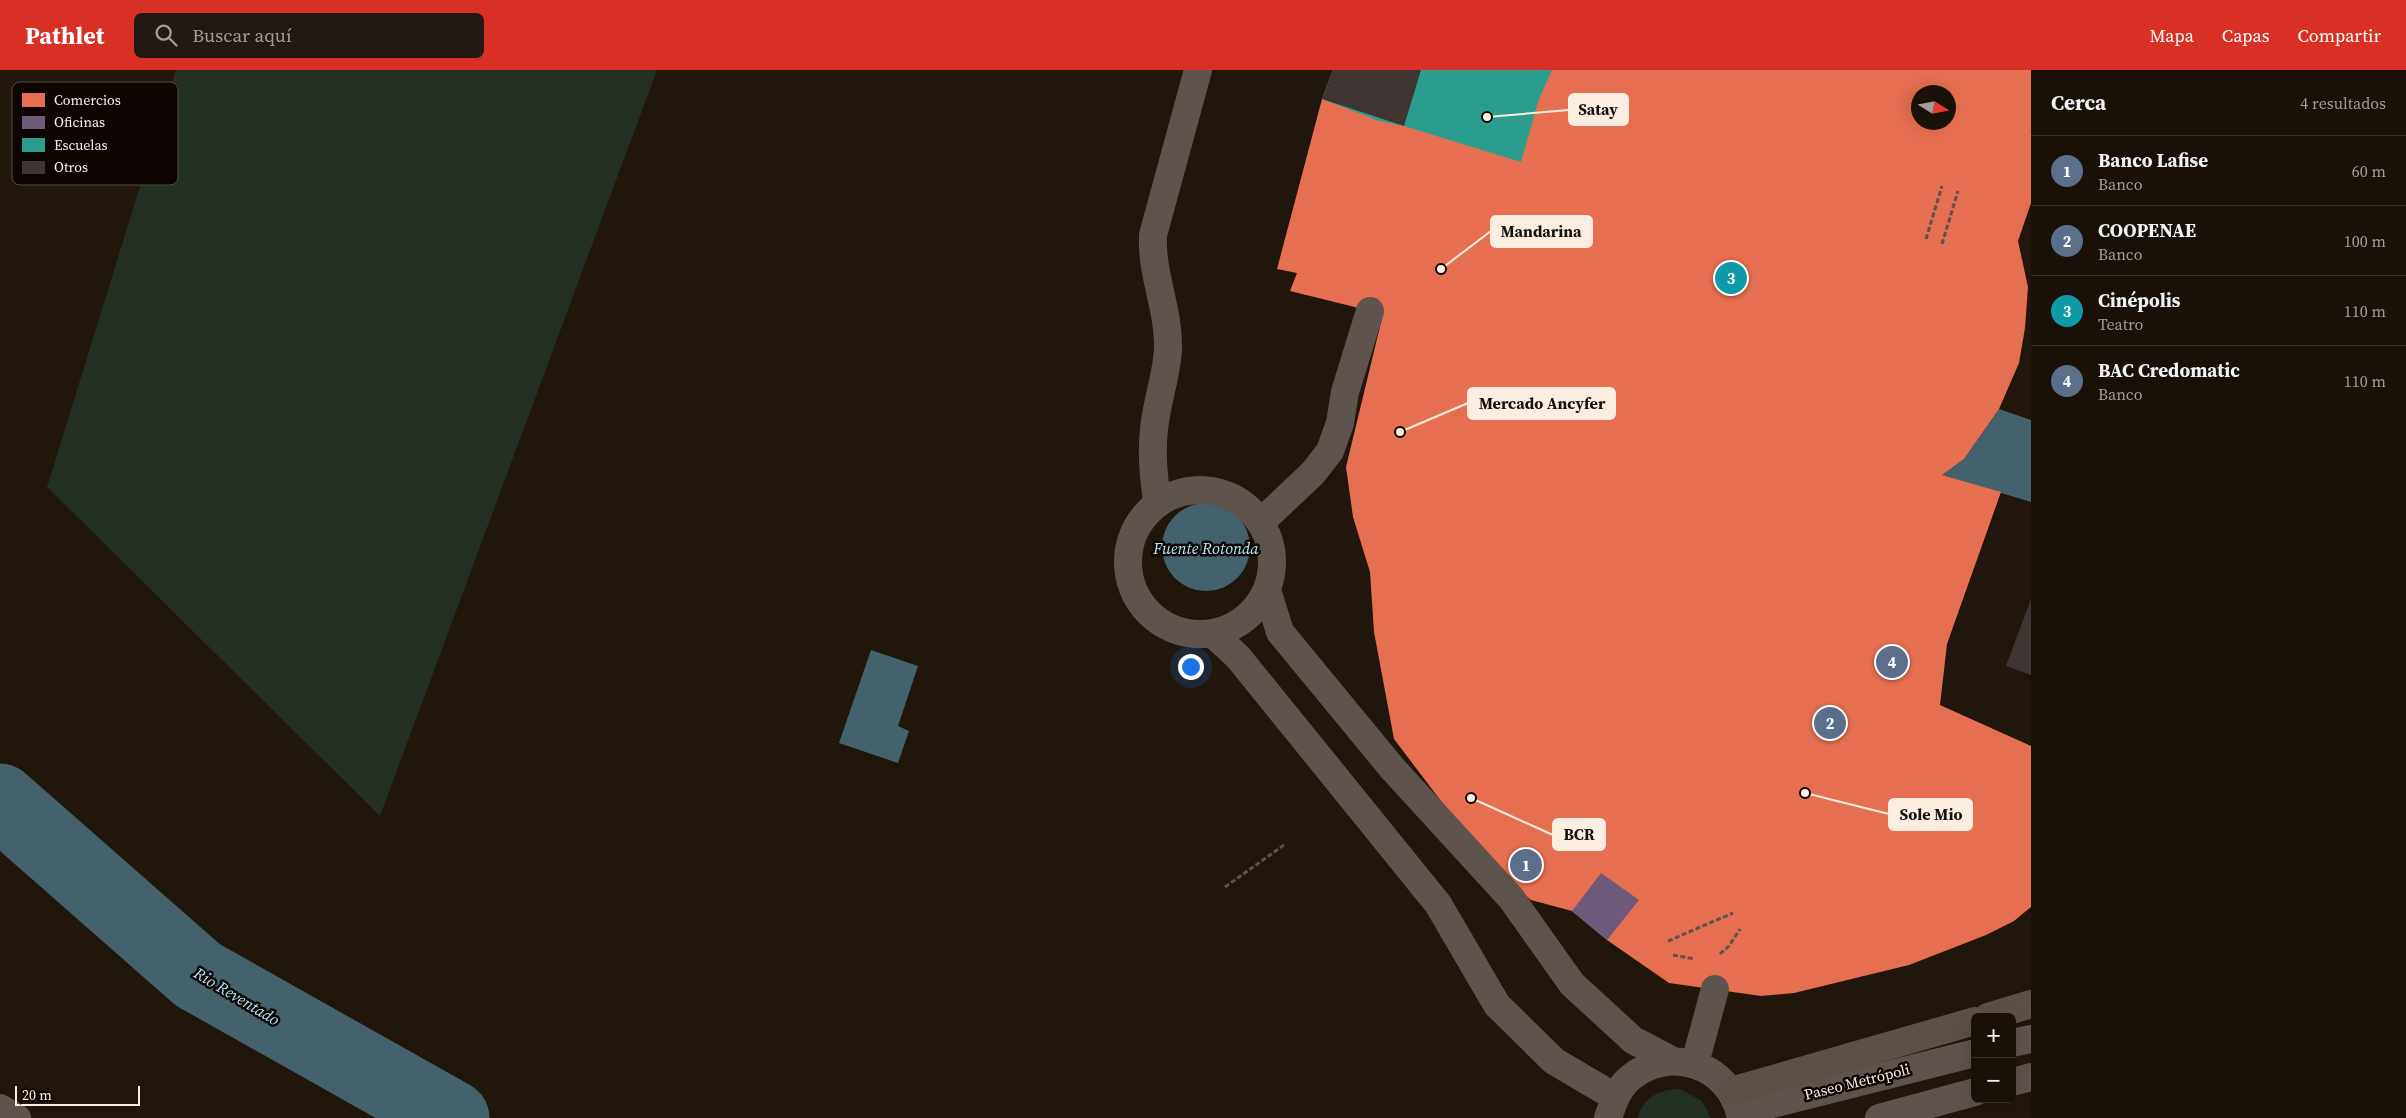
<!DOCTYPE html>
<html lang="es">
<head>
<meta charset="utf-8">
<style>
	:root { --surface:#191008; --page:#221912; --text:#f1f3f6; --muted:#9f9d9c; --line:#373029; --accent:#d93025 }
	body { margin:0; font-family:"Source Serif 4",serif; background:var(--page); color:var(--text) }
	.controls { position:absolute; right:15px; bottom:15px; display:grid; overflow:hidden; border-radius:8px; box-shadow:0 5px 20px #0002 }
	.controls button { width:45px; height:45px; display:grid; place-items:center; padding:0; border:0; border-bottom:1px solid var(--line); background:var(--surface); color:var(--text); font:25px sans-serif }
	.compass { position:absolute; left:1911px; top:15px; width:45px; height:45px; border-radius:50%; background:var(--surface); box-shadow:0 5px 20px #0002; rotate:101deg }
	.scale { position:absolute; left:15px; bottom:12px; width:125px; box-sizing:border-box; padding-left:5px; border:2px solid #fbeee0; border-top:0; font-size:14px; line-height:18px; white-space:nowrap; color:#fbeee0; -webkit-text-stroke:4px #0d0501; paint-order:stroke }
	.you { position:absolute; left:1190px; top:596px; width:18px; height:18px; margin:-12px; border:4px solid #fff; border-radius:50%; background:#1a73e8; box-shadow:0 0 0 8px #1a73e833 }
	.badge { display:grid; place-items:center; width:32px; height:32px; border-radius:50%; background:var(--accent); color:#fff; font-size:16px; font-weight:700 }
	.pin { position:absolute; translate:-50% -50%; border:2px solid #fff; box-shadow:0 1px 5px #0006 }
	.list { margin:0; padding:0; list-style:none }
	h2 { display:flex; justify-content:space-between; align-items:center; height:65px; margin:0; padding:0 20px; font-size:21px }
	h2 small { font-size:16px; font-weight:400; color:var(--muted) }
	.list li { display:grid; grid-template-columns:32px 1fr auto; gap:15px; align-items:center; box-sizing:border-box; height:70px; padding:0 20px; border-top:1px solid var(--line) }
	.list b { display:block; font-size:19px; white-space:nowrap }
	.list p { margin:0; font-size:16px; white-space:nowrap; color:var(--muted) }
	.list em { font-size:16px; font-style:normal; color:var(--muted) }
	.icon { flex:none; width:28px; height:28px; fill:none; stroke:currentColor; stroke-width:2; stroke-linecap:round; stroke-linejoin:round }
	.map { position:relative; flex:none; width:2031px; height:1048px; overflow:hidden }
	header { display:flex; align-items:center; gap:30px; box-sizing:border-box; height:70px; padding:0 25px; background:var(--accent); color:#fff }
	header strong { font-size:24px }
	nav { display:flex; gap:28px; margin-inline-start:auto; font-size:18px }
	.search { width:350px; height:45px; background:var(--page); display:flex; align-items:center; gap:12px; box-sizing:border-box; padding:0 18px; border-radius:8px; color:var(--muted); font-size:19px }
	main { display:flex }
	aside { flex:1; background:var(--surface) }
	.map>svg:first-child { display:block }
</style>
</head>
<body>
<header>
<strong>Pathlet</strong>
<div class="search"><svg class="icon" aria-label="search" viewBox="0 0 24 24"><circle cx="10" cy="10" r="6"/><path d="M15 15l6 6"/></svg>Buscar aquí</div>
<nav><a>Mapa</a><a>Capas</a><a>Compartir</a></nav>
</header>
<main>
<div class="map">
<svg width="2031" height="1048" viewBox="0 0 2031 1048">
	<rect width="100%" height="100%" fill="#21160b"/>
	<!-- green -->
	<path fill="#233023" d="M 176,0 L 657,0 L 380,746 L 47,417 Z
		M 1680,1019 L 1702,1031 L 1711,1048 L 1638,1048 C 1642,1027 1661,1019 1680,1019 Z"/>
	<!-- water -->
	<path fill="#44626b" d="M 1999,339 L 2031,350 L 2031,432 L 1942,405 L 1964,389 Z
		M1162 477a44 44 0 1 1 88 0a44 44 0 1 1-88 0Z
		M 871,580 L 918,596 L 898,656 L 909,661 L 898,693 L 839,673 Z"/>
	<!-- shops -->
	<path fill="#e76f51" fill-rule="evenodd" d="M 1333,0 L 2031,0 L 2031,133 L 2018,171 L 2028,217 L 2025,258 L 2019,293 L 1999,339 L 1964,389 L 1942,405 L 2001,422 L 1947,574 L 1940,635 L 2031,676 L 2031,837 L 2014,851 L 1986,865 L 1909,895 L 1794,923 L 1761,926 L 1669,913 L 1607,870 L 1572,841 L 1531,830 L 1491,797 L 1394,669 L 1374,562 L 1370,502 L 1353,447 L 1346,397 L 1383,244 L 1290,221 L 1297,203 L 1277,199 L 1322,29 ZM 1918,22 L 1948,22 L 1948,52 L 1918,52 Z"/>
	<!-- offices -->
	<path fill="#6d597a" d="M 1601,803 L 1639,830 L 1607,870 L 1572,841 Z"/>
	<!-- schools -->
	<path fill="#2a9d8f" d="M 1333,0 L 1552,0 L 1539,29 L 1521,92 L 1404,56 L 1379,51 L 1322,29 Z"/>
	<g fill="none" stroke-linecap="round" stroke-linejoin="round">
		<!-- river -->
		<path stroke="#44626b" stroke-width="75" d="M 0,731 L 198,905 L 452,1048"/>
	</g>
	<!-- building -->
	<path fill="#3f3633" d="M 1333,0 L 1421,0 L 1404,56 L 1322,29 Z
		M 2031,529 L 2031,605 L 2006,596 Z"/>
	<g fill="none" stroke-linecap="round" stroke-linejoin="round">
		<!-- path -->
		<path stroke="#5c534c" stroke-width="3" stroke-dasharray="5 2.5" stroke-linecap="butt" d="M 1926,169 L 1942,116
			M 1942,174 L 1958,121
			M 1225,817 L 1284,775
			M 1668,871 L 1733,843
			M 1720,884 L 1729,876 L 1740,859
			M 1673,885 L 1695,889"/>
		<!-- minor -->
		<path stroke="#5f534e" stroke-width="28" d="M1128 492a72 72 0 1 1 144 0a72 72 0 1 1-144 0Z
			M 1157,432 C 1154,408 1151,384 1154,360 C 1156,333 1167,306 1168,278 C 1169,240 1151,204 1153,165 L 1198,0
			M 1261,452 L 1313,403 L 1330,381 L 1340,353 L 1345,322 L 1370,241
			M 1267,520 L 1280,562 L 1392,698 L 1511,828 L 1572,914 L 1633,970 L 1671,990
			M 1213,564 L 1238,587 L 1438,834 L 1497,935 L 1554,991 L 1615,1027
			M 2012,973 L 2031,969
			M 1695,993 L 1715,919
			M 2012,1012 L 2031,1007
			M 0,1038 L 17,1048
			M 1740,1042 L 1975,983
			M 1608,1048 C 1613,1033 1618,1018 1630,1008 C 1669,975 1728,994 1740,1044
			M 1879,1048 L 1975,1022"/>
		<!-- highway -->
		<path stroke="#5d5046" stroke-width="28" d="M 1988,947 L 2031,934
			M 1731,1021 L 1975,951"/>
	</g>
	<g text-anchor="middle" stroke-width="5" stroke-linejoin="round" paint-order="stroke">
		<!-- street labels -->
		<g font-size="15" fill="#fbeee0" stroke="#0d0501">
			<text transform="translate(1857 1012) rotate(-14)" y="5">Paseo Metrópoli</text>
		</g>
		<!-- water labels -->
		<g font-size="16" font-style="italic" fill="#b5e8fa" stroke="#0d0501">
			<text x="1206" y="484">Fuente Rotonda</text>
			<text transform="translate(237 926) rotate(31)" y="6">Rio Reventado</text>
		</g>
	</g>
	<!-- legend -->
	<rect x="12" y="12" width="166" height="103" rx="8" fill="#0d0501" stroke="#544b44" stroke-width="1"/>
	<rect x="22" y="23" width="23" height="14" fill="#e76f51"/>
	<rect x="22" y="46" width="23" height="13" fill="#6d597a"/>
	<rect x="22" y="68" width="23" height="14" fill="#2a9d8f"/>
	<rect x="22" y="91" width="23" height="13" fill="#3f3633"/>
	<g font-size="14" fill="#fbeee0">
		<text x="54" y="35">Comercios</text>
		<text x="54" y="57">Oficinas</text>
		<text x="54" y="80">Escuelas</text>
		<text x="54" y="102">Otros</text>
	</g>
	<!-- callouts -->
	<path fill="none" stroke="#fbeee0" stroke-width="2" d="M1487 47L1569 40M1441 199L1491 161M1400 362L1468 333M1805 723L1889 744M1471 728L1553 765"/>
	<g fill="#fbeee0" stroke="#0d0501" stroke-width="2">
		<circle cx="1487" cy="47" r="5"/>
		<circle cx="1441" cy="199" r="5"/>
		<circle cx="1400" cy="362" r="5"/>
		<circle cx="1805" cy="723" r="5"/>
		<circle cx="1471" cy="728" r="5"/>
	</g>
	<g fill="#fbeee0" stroke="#fbeee0" stroke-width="2">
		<rect x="1569" y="24" width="59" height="31" rx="5"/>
		<rect x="1491" y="146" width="101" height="31" rx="5"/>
		<rect x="1468" y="318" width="147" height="31" rx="5"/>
		<rect x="1889" y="729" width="83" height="31" rx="5"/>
		<rect x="1553" y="749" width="52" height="31" rx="5"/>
	</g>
	<g font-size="16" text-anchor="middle" font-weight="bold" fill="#111">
		<text x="1598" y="45">Satay</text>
		<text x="1541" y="167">Mandarina</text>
		<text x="1542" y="339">Mercado Ancyfer</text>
		<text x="1931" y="750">Sole Mio</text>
		<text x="1579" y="770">BCR</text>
	</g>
</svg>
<div class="controls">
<button>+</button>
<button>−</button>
</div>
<svg class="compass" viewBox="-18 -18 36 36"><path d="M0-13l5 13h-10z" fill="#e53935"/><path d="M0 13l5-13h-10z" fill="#9f9d9c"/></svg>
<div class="scale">20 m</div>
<div class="you"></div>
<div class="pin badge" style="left:1526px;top:795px;background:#5c6f8a">1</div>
<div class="pin badge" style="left:1830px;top:653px;background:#5c6f8a">2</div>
<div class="pin badge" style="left:1731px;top:208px;background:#0f9aa8">3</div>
<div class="pin badge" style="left:1892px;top:592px;background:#5c6f8a">4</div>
</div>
<aside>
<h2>Cerca<small>4 resultados</small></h2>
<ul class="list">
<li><span class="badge" style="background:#5c6f8a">1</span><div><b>Banco Lafise</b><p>Banco</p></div><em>60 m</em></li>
<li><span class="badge" style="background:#5c6f8a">2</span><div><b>COOPENAE</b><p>Banco</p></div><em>100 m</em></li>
<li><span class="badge" style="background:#0f9aa8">3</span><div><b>Cinépolis</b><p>Teatro</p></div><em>110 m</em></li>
<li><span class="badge" style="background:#5c6f8a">4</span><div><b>BAC Credomatic</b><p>Banco</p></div><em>110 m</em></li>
</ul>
</aside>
</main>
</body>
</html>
